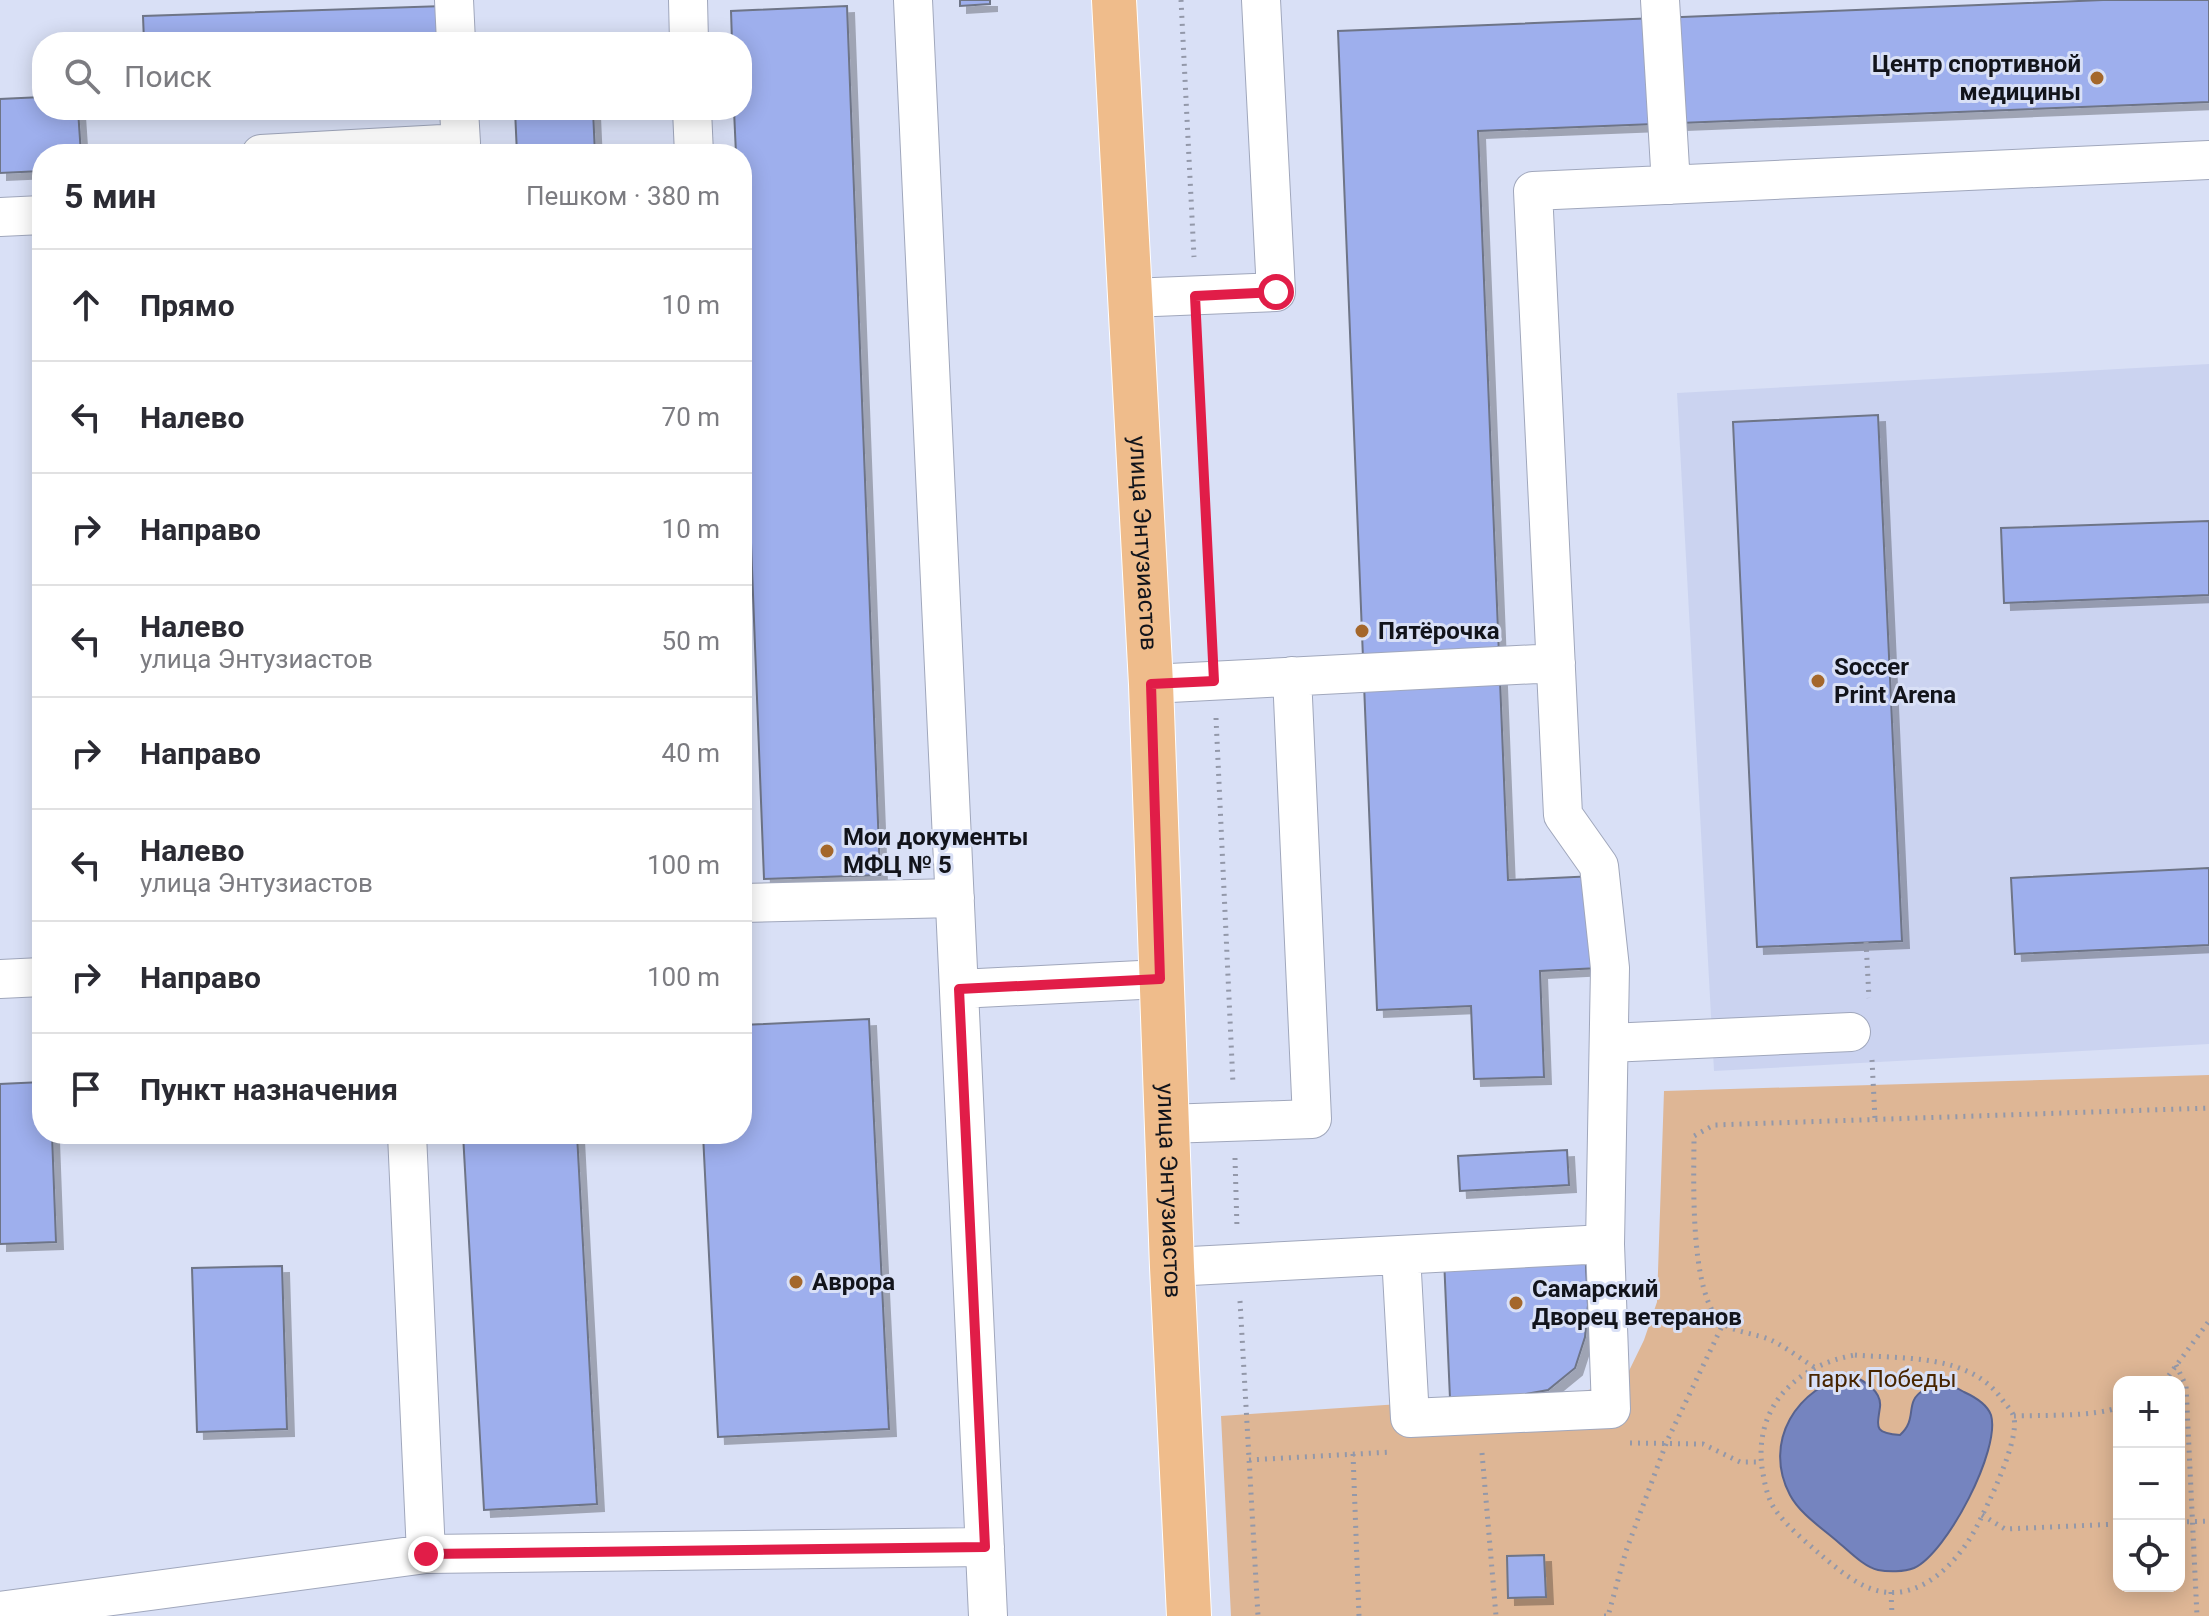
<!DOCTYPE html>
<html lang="ru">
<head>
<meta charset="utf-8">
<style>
	:root { --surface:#fff; --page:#f2f2f3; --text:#2b2b33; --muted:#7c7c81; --line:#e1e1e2 }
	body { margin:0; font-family:Roboto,sans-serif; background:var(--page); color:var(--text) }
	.controls { position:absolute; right:24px; bottom:24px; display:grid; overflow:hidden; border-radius:16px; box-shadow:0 4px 20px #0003 }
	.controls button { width:72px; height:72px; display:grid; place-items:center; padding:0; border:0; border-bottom:2px solid var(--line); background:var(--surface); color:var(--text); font:40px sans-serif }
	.stop { position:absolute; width:24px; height:24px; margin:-18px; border:6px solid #e11d48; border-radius:50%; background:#fff }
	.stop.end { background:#e11d48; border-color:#fff; box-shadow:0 2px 8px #0008 }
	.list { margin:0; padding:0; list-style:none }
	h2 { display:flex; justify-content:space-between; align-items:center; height:104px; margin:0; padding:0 32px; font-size:34px }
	h2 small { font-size:26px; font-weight:400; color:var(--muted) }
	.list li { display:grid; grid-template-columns:52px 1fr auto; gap:24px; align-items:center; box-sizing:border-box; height:112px; padding:0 32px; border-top:2px solid var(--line) }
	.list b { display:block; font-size:30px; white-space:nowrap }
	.list p { margin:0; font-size:26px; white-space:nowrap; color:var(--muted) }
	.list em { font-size:26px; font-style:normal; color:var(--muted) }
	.icon { flex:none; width:44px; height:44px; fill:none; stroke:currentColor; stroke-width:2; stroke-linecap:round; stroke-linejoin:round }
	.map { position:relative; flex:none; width:2209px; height:1616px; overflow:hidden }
	.search { position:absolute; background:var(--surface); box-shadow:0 4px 20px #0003; left:32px; top:32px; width:720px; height:88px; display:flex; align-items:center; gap:20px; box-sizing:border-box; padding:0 28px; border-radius:32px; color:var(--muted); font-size:30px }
	.panel { position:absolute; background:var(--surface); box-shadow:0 4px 20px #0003; left:32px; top:144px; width:720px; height:1000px; border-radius:32px }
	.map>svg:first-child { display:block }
</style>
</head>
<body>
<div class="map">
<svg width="2209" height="1616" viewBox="0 0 2209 1616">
	<defs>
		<filter id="shadow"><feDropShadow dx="7" dy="7" stdDeviation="0" flood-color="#0004"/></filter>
	</defs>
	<rect width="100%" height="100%" fill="#d9e0f6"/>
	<!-- built -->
	<path fill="#cbd3f0" d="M 2209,364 L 2209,1044 L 1714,1071 L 1677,393 Z"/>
	<!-- green -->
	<path fill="#deb695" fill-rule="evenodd" d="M 2209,1075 L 2209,1616 L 1231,1616 L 1221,1416 L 1580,1392 L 1604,1386 L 1627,1375 L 1644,1340 L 1657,1302 L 1664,1091 ZM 2119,1382 L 2179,1382 L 2179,1586 L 2119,1586 Z"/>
	<!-- water -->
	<path fill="#7584bf" stroke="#57628e" stroke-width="2" d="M 1852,1375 C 1864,1381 1882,1391 1880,1407 C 1877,1428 1874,1433 1900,1435 C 1919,1418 1903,1402 1924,1390 C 1938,1382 1951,1384 1964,1392 C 1975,1397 1987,1404 1991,1415 C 2001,1449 1947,1553 1914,1568 C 1904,1572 1888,1572 1878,1570 C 1864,1567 1849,1551 1838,1542 C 1822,1528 1800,1514 1790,1495 C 1762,1442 1797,1386 1852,1375 Z"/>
	<!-- building -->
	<path fill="#9eafed" stroke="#6e7487" stroke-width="2" filter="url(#shadow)" d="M 960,0 L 990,0 L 990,4 L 960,6 Z
		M 2103,0 L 2209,0 L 2209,102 L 1478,131 L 1508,880 L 1595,876 L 1599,968 L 1540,971 L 1544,1077 L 1474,1079 L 1471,1006 L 1377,1010 L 1338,31 Z
		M 444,6 L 445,42 L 144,42 L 143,16 Z
		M 847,6 L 880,875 L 764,879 L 742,310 L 742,154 L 736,154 L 734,110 L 742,110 L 742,42 L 732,42 L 731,11 Z
		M 42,97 L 42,110 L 78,110 L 81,154 L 42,154 L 42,171 L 0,173 L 0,99 Z
		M 515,110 L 593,110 L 595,154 L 517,154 Z
		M 1878,415 L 1902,941 L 1757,947 L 1733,422 Z
		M 2209,521 L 2209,595 L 2004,603 L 2001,528 Z
		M 2209,868 L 2209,945 L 2015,954 L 2011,878 Z
		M 869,1019 L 889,1429 L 718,1437 L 703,1134 L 742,1134 L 742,1025 Z
		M 42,1082 L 42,1134 L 52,1134 L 56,1242 L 0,1244 L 0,1084 Z
		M 463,1134 L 577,1134 L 597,1504 L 484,1510 Z
		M 1567,1150 L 1569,1185 L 1460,1191 L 1458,1156 Z
		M 1585,1247 L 1588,1305 L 1585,1337 L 1575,1368 L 1548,1390 L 1514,1396 L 1450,1399 L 1444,1258 Z
		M 282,1266 L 287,1429 L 197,1432 L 192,1268 Z
		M 1544,1555 L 1546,1597 L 1508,1598 L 1507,1556 Z"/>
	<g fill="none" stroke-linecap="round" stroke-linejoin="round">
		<!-- minor casing -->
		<g stroke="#a0a7bc" stroke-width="40">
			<path id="minor" d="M 454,0 L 456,42
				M 688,0 L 689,42
				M 913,0 L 988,1616
				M 1660,0 L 1671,185
				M 692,110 L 694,154
				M 261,154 L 461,143 L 459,110
				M 0,217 L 42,215
				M 1130,298 L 1276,292 L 1261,0
				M 1151,684 L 1556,663
				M 742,903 L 955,898
				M 0,979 L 42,977
				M 959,989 L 1160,979
				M 1609,1043 L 1851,1032
				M 1166,1124 L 1312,1119 L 1292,676
				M 407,1134 L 426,1554
				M 1401,1255 L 1410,1418 L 1611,1409 L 1605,1244 L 1610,968 L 1599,866 L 1563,815 L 1533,191 L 2209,160
				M 1172,1267 L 1605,1244
				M 0,1611 L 426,1554 L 985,1547"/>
		</g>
		<!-- major casing -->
		<g stroke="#fff" stroke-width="46">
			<g id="major">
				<path id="s1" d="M 1114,0 L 1151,684 L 1172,1267 L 1189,1616"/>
			</g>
		</g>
		<!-- path -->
		<path stroke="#9398a9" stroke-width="5" stroke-dasharray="2 6" stroke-linecap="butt" d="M 1181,0 L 1194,257
			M 1197,330 L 1212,644
			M 1216,718 L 1233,1084
			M 1866,942 L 1869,998
			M 1872,1060 L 1875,1119
			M 1235,1158 L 1237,1228
			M 1240,1301 L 1258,1616
			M 1855,1355 C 1904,1359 1969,1354 2001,1398 C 2005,1404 2013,1411 2014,1418 C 2019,1442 1988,1504 1977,1526 C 1958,1563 1918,1605 1872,1589 C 1854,1583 1835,1567 1821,1555 C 1805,1541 1786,1526 1774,1508 C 1767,1497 1764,1480 1762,1468 C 1754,1406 1797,1365 1855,1355 Z
			M 2176,1365 L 2186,1386 L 2197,1616
			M 1814,1367 C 1801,1359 1787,1348 1773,1341 C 1757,1333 1733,1333 1721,1322 C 1689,1293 1694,1179 1694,1136 L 1714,1125 L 2209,1108
			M 2164,1382 L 2209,1321
			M 2014,1416 C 2041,1415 2096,1417 2119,1407
			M 1630,1443 L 1703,1444 L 1740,1462 L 1761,1462
			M 1482,1453 L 1496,1616
			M 1353,1454 L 1359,1616
			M 1249,1460 L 1392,1452
			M 1982,1515 L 2005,1529 L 2119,1524
			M 2179,1522 L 2209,1521
			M 1891,1592 L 1892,1616
			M 1604,1616 L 1608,1616 L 1626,1551 L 1667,1441 L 1723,1324"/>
		<!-- minor -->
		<use href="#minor" stroke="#fff" stroke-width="38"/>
		<!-- major -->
		<use href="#major" stroke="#efbc8b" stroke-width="44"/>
	</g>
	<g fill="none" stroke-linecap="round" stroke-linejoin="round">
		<!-- route -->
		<path stroke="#e11d48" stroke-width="10" d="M 426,1554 L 985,1547 L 959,989 L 1160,979 L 1151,684 L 1214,681 L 1195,296 L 1276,292"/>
	</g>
	<!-- markers -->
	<g fill="#a4672b" stroke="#d9e0f6" stroke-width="3">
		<circle cx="2097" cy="78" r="8"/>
		<circle cx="1362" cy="631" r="8"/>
		<circle cx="1818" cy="681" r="8"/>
		<circle cx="827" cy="851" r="8"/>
		<circle cx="796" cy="1282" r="8"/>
		<circle cx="1516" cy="1303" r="8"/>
	</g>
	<g text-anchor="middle" stroke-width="6" stroke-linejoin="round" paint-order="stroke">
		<!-- poi labels -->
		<g font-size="24" font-weight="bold" fill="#12141b" stroke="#d9e0f6" text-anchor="start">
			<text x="2081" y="72" text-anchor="end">Центр спортивной<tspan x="2081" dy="28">медицины</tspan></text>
			<text x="1378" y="639">Пятёрочка</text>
			<text x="1834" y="675">Soccer<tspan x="1834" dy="28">Print Arena</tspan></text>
			<text x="843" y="845">Мои документы<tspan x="843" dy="28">МФЦ № 5</tspan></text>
			<text x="812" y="1290">Аврора</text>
			<text x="1532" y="1297">Самарский<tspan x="1532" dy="28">Дворец ветеранов</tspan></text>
		</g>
		<!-- street labels -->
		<g font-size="24" fill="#12141b" stroke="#d9e0f6">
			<text dy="8" stroke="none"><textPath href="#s1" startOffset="544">улица Энтузиастов</textPath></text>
			<text dy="8" stroke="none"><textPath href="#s1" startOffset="1192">улица Энтузиастов</textPath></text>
		</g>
		<!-- park labels -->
		<g font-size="24" fill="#482500" stroke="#d9e0f6">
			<text x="1882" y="1387">парк Победы</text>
		</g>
	</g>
</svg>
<div class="controls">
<button>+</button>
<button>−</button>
<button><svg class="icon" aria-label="locate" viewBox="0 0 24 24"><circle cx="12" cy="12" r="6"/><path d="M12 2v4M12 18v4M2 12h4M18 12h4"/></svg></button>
</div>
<div class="stop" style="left:1276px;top:292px"></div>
<div class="stop end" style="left:426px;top:1554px"></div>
<div class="search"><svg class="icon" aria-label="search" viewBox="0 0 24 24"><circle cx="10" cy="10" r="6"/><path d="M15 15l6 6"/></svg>Поиск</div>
<section class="panel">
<h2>5 мин<small>Пешком · 380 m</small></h2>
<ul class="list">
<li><svg class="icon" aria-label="ahead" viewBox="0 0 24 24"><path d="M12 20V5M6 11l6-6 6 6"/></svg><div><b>Прямо</b></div><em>10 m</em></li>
<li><svg class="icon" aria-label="left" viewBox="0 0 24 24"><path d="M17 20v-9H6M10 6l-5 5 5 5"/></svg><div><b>Налево</b></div><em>70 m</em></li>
<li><svg class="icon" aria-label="right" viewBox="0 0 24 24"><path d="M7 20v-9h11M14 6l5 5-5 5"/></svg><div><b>Направо</b></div><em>10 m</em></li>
<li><svg class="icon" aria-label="left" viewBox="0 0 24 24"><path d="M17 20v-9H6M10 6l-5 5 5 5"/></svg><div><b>Налево</b><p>улица Энтузиастов</p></div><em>50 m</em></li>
<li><svg class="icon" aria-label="right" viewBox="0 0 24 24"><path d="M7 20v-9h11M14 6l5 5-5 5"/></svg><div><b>Направо</b></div><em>40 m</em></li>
<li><svg class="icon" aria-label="left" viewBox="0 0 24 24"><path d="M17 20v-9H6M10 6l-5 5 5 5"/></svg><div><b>Налево</b><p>улица Энтузиастов</p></div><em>100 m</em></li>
<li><svg class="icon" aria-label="right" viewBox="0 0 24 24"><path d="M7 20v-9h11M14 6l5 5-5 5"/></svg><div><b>Направо</b></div><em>100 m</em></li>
<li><svg class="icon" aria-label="arrive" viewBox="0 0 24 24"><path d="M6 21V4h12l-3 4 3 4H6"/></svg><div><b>Пункт назначения</b></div></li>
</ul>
</section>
</div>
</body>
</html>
